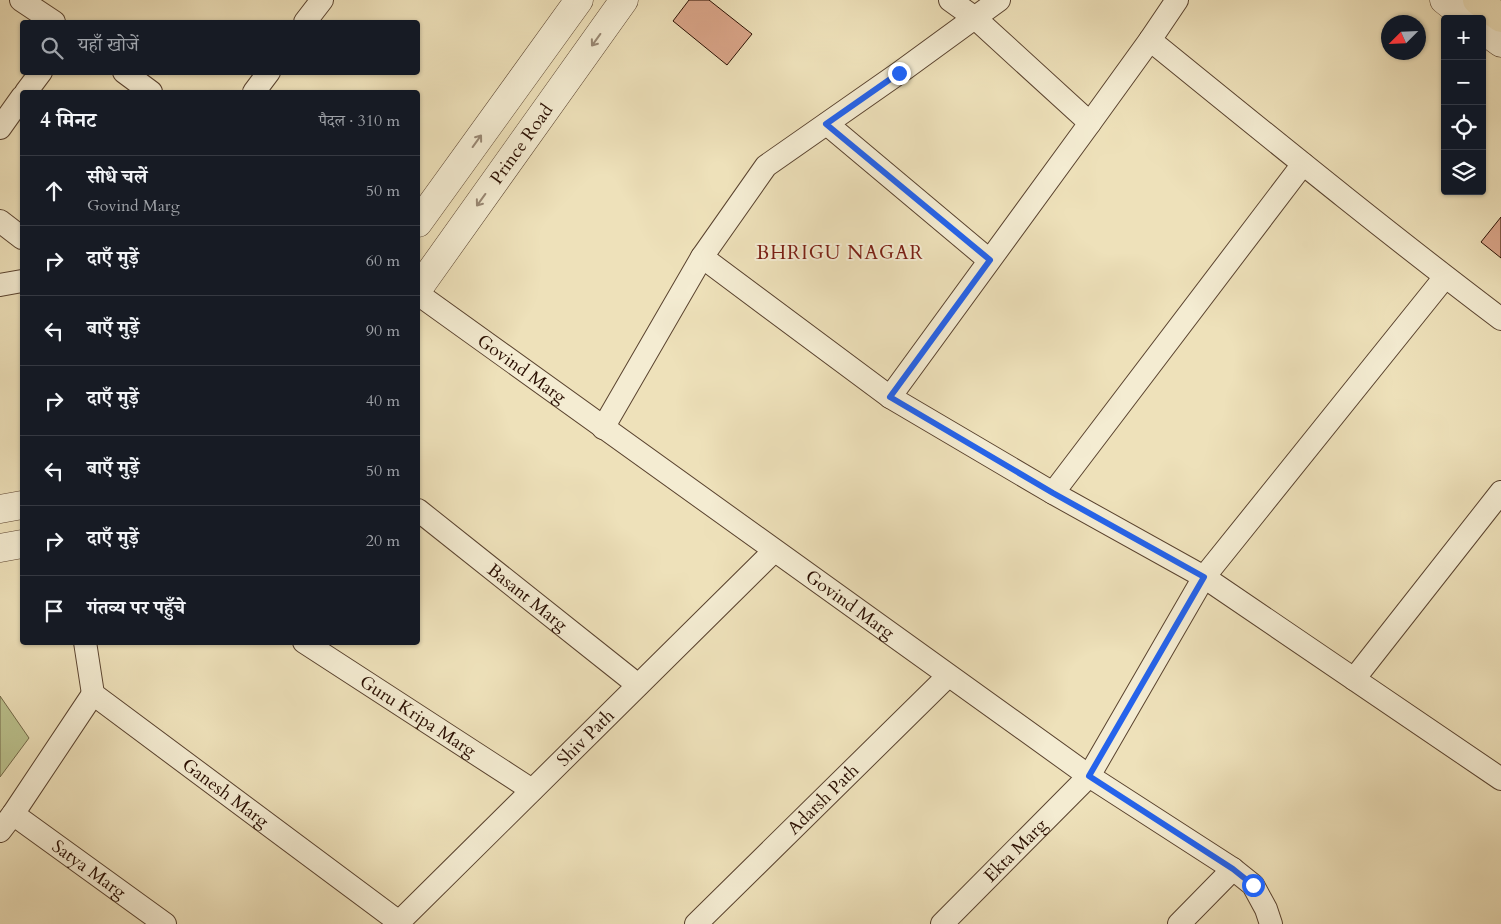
<!DOCTYPE html>
<html lang="hi">
<head>
<meta charset="utf-8">
<style>
	:root { --surface:#171b24; --page:#242831; --text:#f1f3f6; --muted:#9ea1a6; --line:#363941 }
	body { margin:0; font-family:Cardo,"Noto Serif Devanagari",serif; background:var(--page); color:var(--text) }
	.controls { position:absolute; right:15px; top:15px; display:grid; overflow:hidden; border-radius:5px; box-shadow:0 1px 4px #0004 }
	.controls button { width:45px; height:45px; display:grid; place-items:center; padding:0; border:0; border-bottom:1px solid var(--line); background:var(--surface); color:var(--text); font:25px sans-serif }
	.compass { position:absolute; left:1381px; top:15px; width:45px; height:45px; border-radius:50%; background:var(--surface); box-shadow:0 1px 4px #0004; rotate:246deg }
	.stop { position:absolute; width:15px; height:15px; margin:-11px; border:4px solid #2563eb; border-radius:50%; background:#fff }
	.stop.end { background:#2563eb; border-color:#fff; box-shadow:0 1px 5px #0008 }
	.list { margin:0; padding:0; list-style:none }
	h2 { display:flex; justify-content:space-between; align-items:center; height:65px; margin:0; padding:0 20px; font-size:21px }
	h2 small { font-size:16px; font-weight:400; color:var(--muted) }
	.list li { display:grid; grid-template-columns:32px 1fr auto; gap:15px; align-items:center; box-sizing:border-box; height:70px; padding:0 20px; border-top:1px solid var(--line) }
	.list b { display:block; font-size:19px; white-space:nowrap }
	.list p { margin:0; font-size:16px; white-space:nowrap; color:var(--muted) }
	.list em { font-size:16px; font-style:normal; color:var(--muted) }
	.icon { flex:none; width:28px; height:28px; fill:none; stroke:currentColor; stroke-width:2; stroke-linecap:round; stroke-linejoin:round }
	.map { position:relative; flex:none; width:1501px; height:924px; overflow:hidden }
	.search { position:absolute; background:var(--surface); box-shadow:0 1px 4px #0004; left:20px; top:20px; width:400px; height:55px; display:flex; align-items:center; gap:12px; box-sizing:border-box; padding:0 18px; border-radius:5px; color:var(--muted); font-size:19px }
	.panel { position:absolute; background:var(--surface); box-shadow:0 1px 4px #0004; left:20px; top:90px; width:400px; height:555px; border-radius:5px }
	.map>svg:first-child { display:block }
</style>
</head>
<body>
<div class="map">
<svg width="1501" height="924" viewBox="0 0 1501 924">
	<rect width="100%" height="100%" fill="#eee1ba"/>
	<filter id="stains"><feTurbulence type="fractalNoise" baseFrequency=".004" numOctaves="4"/><feColorMatrix values="0 0 0 0 .2 0 0 0 0 .09 0 0 0 0 .02 0 0 0 .5 -.17"/></filter>
	<radialGradient id="worn" r=".72"><stop offset=".6" stop-color="#630" stop-opacity="0"/><stop offset="1" stop-color="#630" stop-opacity=".3"/></radialGradient>
	<!-- green -->
	<path fill="#bbc28e" stroke="#726848" d="M 0,696 L 29,738 L 0,777 Z"/>
	<!-- building -->
	<path fill="#daa589" stroke="#290e01" d="M 689,0 L 709,0 L 752,34 L 727,65 L 673,21 Z
		M 1501,217 L 1501,258 L 1481,242 Z"/>
	<g fill="none" stroke-linecap="round" stroke-linejoin="round">
		<!-- minor casing -->
		<g stroke="#5a432f" stroke-width="24">
			<g id="minor">
				<path d="M 21,0 L 54,22"/>
				<path d="M 950,0 L 975,18 L 1090,123"/>
				<path d="M 305,22 L 322,0"/>
				<path d="M 1150,40 C 1266,134 1382,229 1501,319"/>
				<path d="M 124,72 L 151,92"/>
				<path d="M 26,92 L 41,72"/>
				<path d="M 254,92 L 269,72"/>
				<path d="M 827,124 L 989,260"/>
				<path d="M 0,128 L 22,97"/>
				<path d="M 0,221 L 22,238"/>
				<path d="M 702,257 L 890,397 L 1053,493 L 1204,577 L 1501,779"/>
				<path d="M 0,285 L 22,281"/>
				<path id="s1" d="M 418,294 L 1089,776 L 1233,869 L 1253,885 L 1266,909 L 1271,924"/>
				<path d="M 890,397 L 1090,123 L 1150,40 L 1177,0"/>
				<path d="M 603,428 L 702,257 L 766,166 L 899,73 L 999,0"/>
				<path d="M 1053,493 L 1303,164"/>
				<path id="s2" d="M 418,510 L 638,685"/>
				<path id="s3" d="M 85,642 L 93,694 L 399,922"/>
				<path id="s4" d="M 304,642 L 532,790"/>
				<path d="M 1354,679 L 1501,492"/>
				<path id="s5" d="M 13,814 L 165,924"/>
				<path d="M 0,831 L 13,814 L 93,694"/>
				<path id="s6" d="M 397,924 L 774,551"/>
				<path id="s7" d="M 696,924 L 948,676"/>
				<path id="s8" d="M 942,924 L 1089,776 L 1204,577 L 1445,277"/>
				<path d="M 1179,924 L 1233,869"/>
			</g>
		</g>
		<!-- tertiary casing -->
		<g stroke="#5a432f" stroke-width="29">
			<g id="tertiary">
				<path d="M 1444,0 L 1468,19"/>
				<path d="M 1482,29 L 1501,43"/>
				<path d="M 418,223 L 579,0"/>
				<path id="s9" d="M 418,289 L 624,0"/>
				<path d="M 0,509 L 22,505"/>
				<path d="M 0,548 L 22,544"/>
			</g>
		</g>
		<!-- trunk casing -->
		<g stroke="#290e01" stroke-width="29">
			<path id="trunk" d="M 1477,0 L 1501,18"/>
		</g>
		<!-- minor -->
		<use href="#minor" stroke="#f4ecd2" stroke-width="22"/>
		<!-- tertiary -->
		<use href="#tertiary" stroke="#f4ecd2" stroke-width="28"/>
		<!-- trunk -->
		<use href="#trunk" stroke="#eee1ba" stroke-width="28"/>
	</g>
	<!-- one-way arrows -->
	<defs><path id="oneway-shaft" d="M-6 0H5M1.5-3L5.5 0L1.5 3" fill="none" stroke-width="1.6" stroke-linecap="round" stroke-linejoin="round" transform="scale(1.25)"/></defs>
	<g stroke="#998874">
		<use href="#oneway-shaft" transform="translate(596 40) rotate(126)"/>
		<use href="#oneway-shaft" transform="translate(477 141) rotate(-54)"/>
		<use href="#oneway-shaft" transform="translate(481 200) rotate(126)"/>
	</g>
	<g fill="none" stroke-linecap="round" stroke-linejoin="round">
		<!-- route -->
		<path stroke="#2563eb" stroke-width="6" d="M 899,73 L 826,124 L 990,260 L 890,397 L 1053,493 L 1204,577 L 1089,776 L 1233,869 L 1253,885"/>
	</g>
	<g text-anchor="middle" stroke-width="4" stroke-linejoin="round" paint-order="stroke">
		<!-- street labels -->
		<g font-size="18" fill="#290e01" stroke="#f4ecd2">
			<text dy="6" stroke="none"><textPath href="#s9" startOffset="178">Prince Road</textPath></text>
			<text dy="6" stroke="none"><textPath href="#s1" startOffset="128">Govind Marg</textPath></text>
			<text dy="6" stroke="none"><textPath href="#s2" startOffset="140">Basant Marg</textPath></text>
			<text dy="6" stroke="none"><textPath href="#s1" startOffset="532">Govind Marg</textPath></text>
			<text dy="6" stroke="none"><textPath href="#s4" startOffset="136">Guru Kripa Marg</textPath></text>
			<text dy="6" stroke="none"><textPath href="#s6" startOffset="265">Shiv Path</textPath></text>
			<text dy="6" stroke="none"><textPath href="#s3" startOffset="218">Ganesh Marg</textPath></text>
			<text dy="6" stroke="none"><textPath href="#s7" startOffset="178">Adarsh Path</textPath></text>
			<text dy="6" stroke="none"><textPath href="#s8" startOffset="104">Ekta Marg</textPath></text>
			<text dy="6" stroke="none"><textPath href="#s5" startOffset="94">Satya Marg</textPath></text>
		</g>
		<!-- neighbourhood labels -->
		<g font-size="19" letter-spacing="1" fill="#7a1f14" stroke="#f4ecd2">
			<text x="840" y="259">BHRIGU NAGAR</text>
		</g>
	</g>
	<rect width="100%" height="100%" filter="url(#stains)"/>
	<rect width="100%" height="100%" fill="url(#worn)"/>
</svg>
<div class="controls">
<button>+</button>
<button>−</button>
<button><svg class="icon" aria-label="locate" viewBox="0 0 24 24"><circle cx="12" cy="12" r="6"/><path d="M12 2v4M12 18v4M2 12h4M18 12h4"/></svg></button>
<button><svg class="icon" aria-label="layers" viewBox="0 0 24 24"><path d="M12 4l9 5-9 5-9-5zM3 14l9 5 9-5"/></svg></button>
</div>
<svg class="compass" viewBox="-18 -18 36 36"><path d="M0-13l5 13h-10z" fill="#e53935"/><path d="M0 13l5-13h-10z" fill="#9ea1a6"/></svg>
<div class="stop" style="left:1253px;top:885px"></div>
<div class="stop end" style="left:899px;top:73px"></div>
<div class="search"><svg class="icon" aria-label="search" viewBox="0 0 24 24"><circle cx="10" cy="10" r="6"/><path d="M15 15l6 6"/></svg>यहाँ खोजें</div>
<section class="panel">
<h2>4 मिनट<small>पैदल · 310 m</small></h2>
<ul class="list">
<li><svg class="icon" aria-label="ahead" viewBox="0 0 24 24"><path d="M12 20V5M6 11l6-6 6 6"/></svg><div><b>सीधे चलें</b><p>Govind Marg</p></div><em>50 m</em></li>
<li><svg class="icon" aria-label="right" viewBox="0 0 24 24"><path d="M7 20v-9h11M14 6l5 5-5 5"/></svg><div><b>दाएँ मुड़ें</b></div><em>60 m</em></li>
<li><svg class="icon" aria-label="left" viewBox="0 0 24 24"><path d="M17 20v-9H6M10 6l-5 5 5 5"/></svg><div><b>बाएँ मुड़ें</b></div><em>90 m</em></li>
<li><svg class="icon" aria-label="right" viewBox="0 0 24 24"><path d="M7 20v-9h11M14 6l5 5-5 5"/></svg><div><b>दाएँ मुड़ें</b></div><em>40 m</em></li>
<li><svg class="icon" aria-label="left" viewBox="0 0 24 24"><path d="M17 20v-9H6M10 6l-5 5 5 5"/></svg><div><b>बाएँ मुड़ें</b></div><em>50 m</em></li>
<li><svg class="icon" aria-label="right" viewBox="0 0 24 24"><path d="M7 20v-9h11M14 6l5 5-5 5"/></svg><div><b>दाएँ मुड़ें</b></div><em>20 m</em></li>
<li><svg class="icon" aria-label="arrive" viewBox="0 0 24 24"><path d="M6 21V4h12l-3 4 3 4H6"/></svg><div><b>गंतव्य पर पहुँचे</b></div></li>
</ul>
</section>
</div>
</body>
</html>
